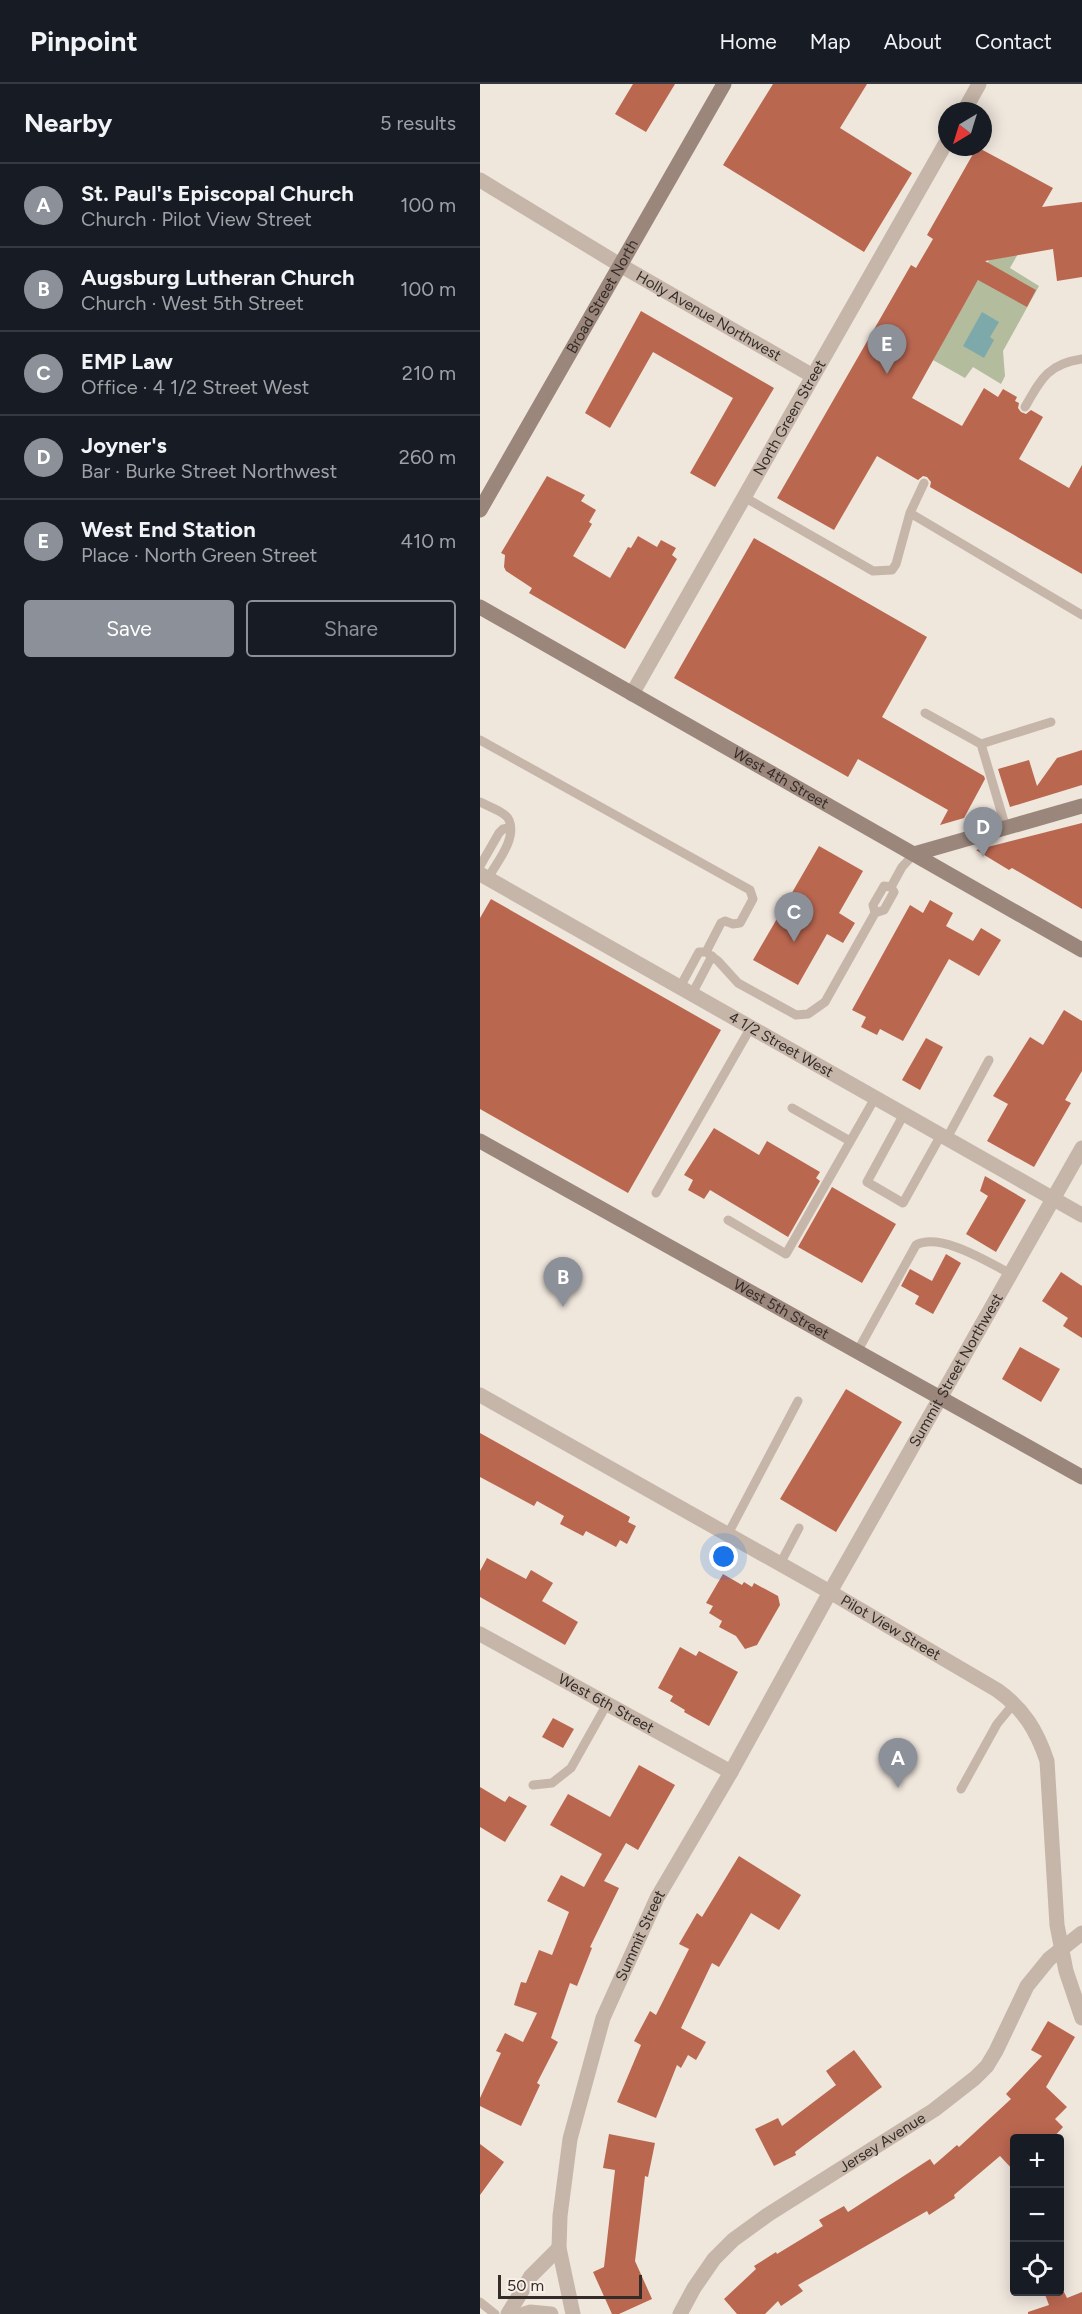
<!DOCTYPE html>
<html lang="en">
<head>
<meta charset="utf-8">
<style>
	:root { --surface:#171b24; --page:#20242c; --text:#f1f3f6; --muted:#9ea1a6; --line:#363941; --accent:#8c9099 }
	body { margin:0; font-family:Figtree,sans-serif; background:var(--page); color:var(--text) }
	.controls { position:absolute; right:18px; bottom:18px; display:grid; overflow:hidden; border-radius:6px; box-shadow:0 3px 15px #0003 }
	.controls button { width:54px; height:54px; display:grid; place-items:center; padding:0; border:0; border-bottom:2px solid var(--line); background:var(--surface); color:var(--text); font:30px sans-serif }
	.compass { position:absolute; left:458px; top:18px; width:54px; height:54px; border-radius:50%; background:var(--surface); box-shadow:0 3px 15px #0003; rotate:218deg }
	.scale { position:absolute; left:18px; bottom:15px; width:144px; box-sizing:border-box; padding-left:6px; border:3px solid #342c28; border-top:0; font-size:16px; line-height:21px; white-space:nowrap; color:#342c28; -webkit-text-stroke:4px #f8f0e8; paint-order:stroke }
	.you { position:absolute; left:244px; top:1473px; width:21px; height:21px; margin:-15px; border:4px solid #fff; border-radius:50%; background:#1a73e8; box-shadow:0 0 0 9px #1a73e833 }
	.badge { display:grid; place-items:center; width:39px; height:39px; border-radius:50%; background:var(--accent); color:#fff; font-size:20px; font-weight:700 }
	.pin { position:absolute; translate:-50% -50px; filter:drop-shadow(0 2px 3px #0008) }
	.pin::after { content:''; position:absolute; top:32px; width:21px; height:18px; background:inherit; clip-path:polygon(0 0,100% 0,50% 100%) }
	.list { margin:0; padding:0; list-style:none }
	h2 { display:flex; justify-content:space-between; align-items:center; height:78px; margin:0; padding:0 24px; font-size:26px }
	h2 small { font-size:20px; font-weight:400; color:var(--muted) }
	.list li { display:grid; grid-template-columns:39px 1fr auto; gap:18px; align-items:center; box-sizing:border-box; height:84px; padding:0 24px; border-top:2px solid var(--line) }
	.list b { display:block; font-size:22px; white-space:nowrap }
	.list p { margin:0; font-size:20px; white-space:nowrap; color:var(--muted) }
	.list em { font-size:20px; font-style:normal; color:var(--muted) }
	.actions { display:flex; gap:12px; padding:18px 24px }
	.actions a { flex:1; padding:14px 0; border:2px solid var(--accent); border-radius:6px; text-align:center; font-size:21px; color:var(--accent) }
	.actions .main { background:var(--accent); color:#fff }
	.icon { flex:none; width:33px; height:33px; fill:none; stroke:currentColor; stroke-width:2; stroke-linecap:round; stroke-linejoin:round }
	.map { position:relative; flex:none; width:602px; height:2230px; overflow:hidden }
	header { display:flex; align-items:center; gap:36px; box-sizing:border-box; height:84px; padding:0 30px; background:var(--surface); border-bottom:2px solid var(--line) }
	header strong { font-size:28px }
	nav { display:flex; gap:33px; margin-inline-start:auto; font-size:21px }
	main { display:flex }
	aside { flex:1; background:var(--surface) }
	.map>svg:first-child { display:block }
</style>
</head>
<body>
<header>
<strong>Pinpoint</strong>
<nav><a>Home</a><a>Map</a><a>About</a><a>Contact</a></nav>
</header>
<main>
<aside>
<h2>Nearby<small>5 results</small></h2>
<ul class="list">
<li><span class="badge">A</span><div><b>St. Paul's Episcopal Church</b><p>Church · Pilot View Street</p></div><em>100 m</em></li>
<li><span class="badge">B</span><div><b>Augsburg Lutheran Church</b><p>Church · West 5th Street</p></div><em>100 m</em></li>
<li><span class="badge">C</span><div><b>EMP Law</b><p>Office · 4 1/2 Street West</p></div><em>210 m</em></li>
<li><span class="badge">D</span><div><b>Joyner's</b><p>Bar · Burke Street Northwest</p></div><em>260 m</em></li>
<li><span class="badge">E</span><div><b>West End Station</b><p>Place · North Green Street</p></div><em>410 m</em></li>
</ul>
<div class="actions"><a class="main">Save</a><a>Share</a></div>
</aside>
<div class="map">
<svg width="602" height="2230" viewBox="0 0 602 2230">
	<rect width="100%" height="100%" fill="#efe6dc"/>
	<!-- green -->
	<path fill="#b3bd9e" d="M 521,155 L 543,161 L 530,184 L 559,202 L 523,267 L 525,292 L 521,300 L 493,283 L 485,294 L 453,276 Z"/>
	<!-- water -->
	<path fill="#7ea9aa" d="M 502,228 L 519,238 L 510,253 L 514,256 L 504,274 L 483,262 Z"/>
	<!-- building -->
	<path fill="#ba6750" d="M 153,0 L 195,0 L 166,48 L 135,30 Z
		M 293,0 L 387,0 L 360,44 L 432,89 L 384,168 L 243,81 Z
		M 497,63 L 573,104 L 562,123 L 602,118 L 602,193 L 577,197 L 573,165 L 505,177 L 556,206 L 547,223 L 498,196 L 432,314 L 482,342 L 504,304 L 518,313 L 523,305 L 537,313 L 535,317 L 539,319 L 538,324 L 541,328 L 546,330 L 551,326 L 563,333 L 539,375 L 589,404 L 602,381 L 602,490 L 450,403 L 451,398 L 447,393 L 443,392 L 438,396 L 397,372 L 354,446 L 297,414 L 431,181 L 436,184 L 453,155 L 447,151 Z
		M 161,227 L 294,304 L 235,403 L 210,389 L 253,314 L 173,268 L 130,344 L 105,329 Z
		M 67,392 L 105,411 L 101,417 L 116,426 L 109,438 L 112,440 L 93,472 L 130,494 L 148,463 L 151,464 L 158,452 L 177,463 L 181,456 L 196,464 L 192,471 L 197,475 L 145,565 L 49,509 L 52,504 L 26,487 L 24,483 L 25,471 L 21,469 Z
		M 274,454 L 447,553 L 402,633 L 504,692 L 505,695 L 484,734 L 460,741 L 468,726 L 378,675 L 368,693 L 194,594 Z
		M 602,666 L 602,701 L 530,723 L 518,685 L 549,676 L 557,702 L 577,674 Z
		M 602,739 L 602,825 L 532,784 L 529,786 L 496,766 Z
		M 339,762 L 383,787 L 359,829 L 375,839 L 363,859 L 347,850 L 318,901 L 273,876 Z
		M 11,815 L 241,946 L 148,1109 L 0,1025 L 0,834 Z
		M 450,816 L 473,829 L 466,842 L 493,857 L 501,844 L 521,856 L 499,892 L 469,875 L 423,957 L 400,945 L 397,951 L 381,943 L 386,933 L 372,926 L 430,821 L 443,829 Z
		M 584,926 L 602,937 L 602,987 L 585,1016 L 591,1019 L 554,1083 L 507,1057 L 528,1020 L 513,1012 L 550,953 L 563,961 Z
		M 446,954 L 463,963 L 440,1006 L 422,996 Z
		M 234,1044 L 279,1071 L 287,1057 L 340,1088 L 336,1094 L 340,1097 L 308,1153 L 230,1106 L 224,1115 L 208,1106 L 213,1096 L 204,1091 Z
		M 505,1092 L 546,1116 L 516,1168 L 486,1150 L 508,1112 L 500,1107 Z
		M 352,1103 L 416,1140 L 382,1199 L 318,1163 Z
		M 466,1170 L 481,1179 L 453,1230 L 435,1220 L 439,1212 L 421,1202 L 430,1185 L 452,1197 Z
		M 581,1188 L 602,1202 L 602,1254 L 583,1242 L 588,1234 L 562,1217 Z
		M 540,1263 L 580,1285 L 561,1318 L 522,1295 Z
		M 366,1305 L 422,1338 L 356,1448 L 300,1415 Z
		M 0,1349 L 150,1433 L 148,1438 L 156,1442 L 147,1460 L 140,1456 L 136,1463 L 106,1447 L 103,1452 L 80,1440 L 84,1432 L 57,1417 L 54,1422 L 0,1393 Z
		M 7,1474 L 46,1495 L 51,1486 L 73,1499 L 62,1517 L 98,1538 L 85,1561 L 0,1513 L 0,1487 Z
		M 243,1490 L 262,1501 L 264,1498 L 272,1503 L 274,1499 L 298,1512 L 300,1521 L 277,1561 L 265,1565 L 256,1552 L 239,1543 L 242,1537 L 229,1529 L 233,1522 L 226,1519 Z
		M 200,1563 L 216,1572 L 219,1567 L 258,1588 L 229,1642 L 204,1628 L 205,1626 L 190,1617 L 193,1612 L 178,1604 Z
		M 73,1634 L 94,1645 L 83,1664 L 62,1653 Z
		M 159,1681 L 195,1701 L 158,1766 L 146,1759 L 124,1797 L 139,1804 L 110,1863 L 112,1864 L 97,1902 L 90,1899 L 71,1954 L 78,1958 L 57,1999 L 60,2001 L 41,2042 L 0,2022 L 0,2014 L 21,1969 L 16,1967 L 25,1949 L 43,1958 L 57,1929 L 34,1921 L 41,1898 L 46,1899 L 59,1866 L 72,1871 L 89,1828 L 67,1817 L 81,1791 L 104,1803 L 122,1770 L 70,1741 L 88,1710 L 130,1733 Z
		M 0,1703 L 25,1718 L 29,1712 L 47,1722 L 25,1758 L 0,1743 Z
		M 259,1772 L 321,1811 L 299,1846 L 271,1829 L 239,1883 L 232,1879 L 201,1944 L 226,1958 L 216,1976 L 208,1971 L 201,1984 L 197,1981 L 176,2034 L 137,2018 L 161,1961 L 154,1957 L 170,1927 L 176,1931 L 209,1865 L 199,1860 L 217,1829 L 222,1833 Z
		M 568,1937 L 595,1953 L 566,2003 L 587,2023 L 575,2035 L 583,2043 L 572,2055 L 534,2055 L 534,2087 L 520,2072 L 474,2111 L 475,2114 L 449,2131 L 447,2127 L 318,2201 L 323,2207 L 301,2222 L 298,2217 L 285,2230 L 257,2230 L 244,2215 L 276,2185 L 274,2182 L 296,2168 L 297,2170 L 343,2142 L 339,2136 L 364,2122 L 368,2128 L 450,2075 L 454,2081 L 477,2061 L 479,2063 L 531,2015 L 526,2010 L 562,1972 L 551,1966 Z
		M 374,1966 L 402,2003 L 315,2068 L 316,2071 L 294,2082 L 275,2045 L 298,2034 L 302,2042 L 356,2001 L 346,1987 Z
		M 129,2050 L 175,2059 L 168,2093 L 165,2092 L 155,2177 L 172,2215 L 139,2230 L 132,2230 L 113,2188 L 124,2183 L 135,2086 L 123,2084 Z
		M 0,2060 L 24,2078 L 0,2111 Z
		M 564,2208 L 584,2208 L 587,2214 L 602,2208 L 602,2230 L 548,2230 L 548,2228 L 569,2221 Z"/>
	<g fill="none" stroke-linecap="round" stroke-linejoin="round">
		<!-- lane -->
		<path stroke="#c6b6a9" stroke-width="9" d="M 545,323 C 561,295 568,280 602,275
			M 264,413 L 393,487 L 412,486 L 416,480 L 430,429 L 444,399
			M 430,429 L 602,531
			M 445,629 L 501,660 L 526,744
			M 0,656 L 270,806 L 273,815 L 260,839 L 253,840 L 245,837 L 241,839 L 226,868
			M 501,660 L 571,638
			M 0,718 C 7,722 26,728 29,736 C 37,755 17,778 8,794
			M 0,782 L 19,749 L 23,745 L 29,744
			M 411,803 L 404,802 L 393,821 L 395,829 L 404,826 L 414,808 L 411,803 L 422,783 L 434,770
			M 200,903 L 219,868 L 226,868 L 238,877 L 258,899 L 316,931 L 328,930 L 345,918 L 395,829
			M 212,910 L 232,872
			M 312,1024 L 370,1057
			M 424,1030 L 387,1098 L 423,1119 L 461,1051
			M 467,1054 L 509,976
			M 176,1109 L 271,943
			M 248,1136 L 306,1170 L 395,1014
			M 377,1268 L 436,1161 C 460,1148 508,1178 531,1190
			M 248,1450 L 318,1317
			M 300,1480 L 319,1444
			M 53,1701 L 72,1699 L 91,1684 L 127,1620
			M 481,1705 L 517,1640 L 535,1618
			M 0,2218 L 15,2230"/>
		<!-- street -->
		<g stroke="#c6b6a9" stroke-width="15">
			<path d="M 484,27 L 499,0"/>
			<path id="s1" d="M 0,96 L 140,181 L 333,292"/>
			<path id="s2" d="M 152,610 L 467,57"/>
			<path id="s3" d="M 0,790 L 602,1131"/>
			<path id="s4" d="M 0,1311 L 350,1508 L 517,1606 C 544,1625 557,1647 567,1677 L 577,1841 L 586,1887 L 602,1934"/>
			<path id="s5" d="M 0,1550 L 251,1688"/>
			<path d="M 28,2230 L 51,2192 L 79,2164"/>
			<path d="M 44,2230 L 50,2228 L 71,2230"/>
			<path id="s6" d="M 93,2230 L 79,2164 L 80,2132 L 90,2055 L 123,1934 L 177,1814 L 251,1688 L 350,1508 L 602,1064"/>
			<path id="s7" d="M 200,2230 L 214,2204 L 234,2175 L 253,2156 L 289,2130 L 454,2026 L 495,1994 L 507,1982 L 516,1967 L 547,1902 L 569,1875 L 602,1849"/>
		</g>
		<!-- secondary -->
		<g stroke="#9a867b" stroke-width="15">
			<path id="s8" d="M 0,426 L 244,0"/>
			<path id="s9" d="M 0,523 L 602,866"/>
			<path d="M 434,770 L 602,722"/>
			<path id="s10" d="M 0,1057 L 602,1393"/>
		</g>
	</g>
	<g text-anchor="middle" stroke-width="5" stroke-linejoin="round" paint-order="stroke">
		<!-- street labels -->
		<g font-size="15" fill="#342c28" stroke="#f8f0e8">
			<text dy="5" stroke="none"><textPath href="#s8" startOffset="246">Broad Street North</textPath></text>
			<text dy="5" stroke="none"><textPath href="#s1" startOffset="266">Holly Avenue Northwest</textPath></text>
			<text dy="5" stroke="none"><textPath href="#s2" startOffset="318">North Green Street</textPath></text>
			<text dy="5" stroke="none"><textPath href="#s9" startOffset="346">West 4th Street</textPath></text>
			<text dy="5" stroke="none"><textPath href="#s3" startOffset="346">4 1/2 Street West</textPath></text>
			<text dy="5" stroke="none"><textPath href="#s10" startOffset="345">West 5th Street</textPath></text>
			<text dy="5" stroke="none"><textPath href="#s6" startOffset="1041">Summit Street Northwest</textPath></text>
			<text dy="5" stroke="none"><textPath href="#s4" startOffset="472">Pilot View Street</textPath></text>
			<text dy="5" stroke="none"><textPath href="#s5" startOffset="144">West 6th Street</textPath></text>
			<text dy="5" stroke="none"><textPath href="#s6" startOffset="393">Summit Street</textPath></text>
			<text dy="5" stroke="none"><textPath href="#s7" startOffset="270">Jersey Avenue</textPath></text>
		</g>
	</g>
</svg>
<div class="controls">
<button>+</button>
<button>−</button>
<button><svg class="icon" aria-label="locate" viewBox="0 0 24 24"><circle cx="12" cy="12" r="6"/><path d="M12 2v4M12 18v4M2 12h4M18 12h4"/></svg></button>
</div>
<svg class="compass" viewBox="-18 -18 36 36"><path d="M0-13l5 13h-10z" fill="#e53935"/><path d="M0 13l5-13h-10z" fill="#9ea1a6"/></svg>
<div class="scale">50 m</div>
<div class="you"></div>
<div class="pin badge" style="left:418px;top:1704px">A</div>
<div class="pin badge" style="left:83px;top:1223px">B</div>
<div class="pin badge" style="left:314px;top:858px">C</div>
<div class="pin badge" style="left:503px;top:773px">D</div>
<div class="pin badge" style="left:407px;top:290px">E</div>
</div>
</main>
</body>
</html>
